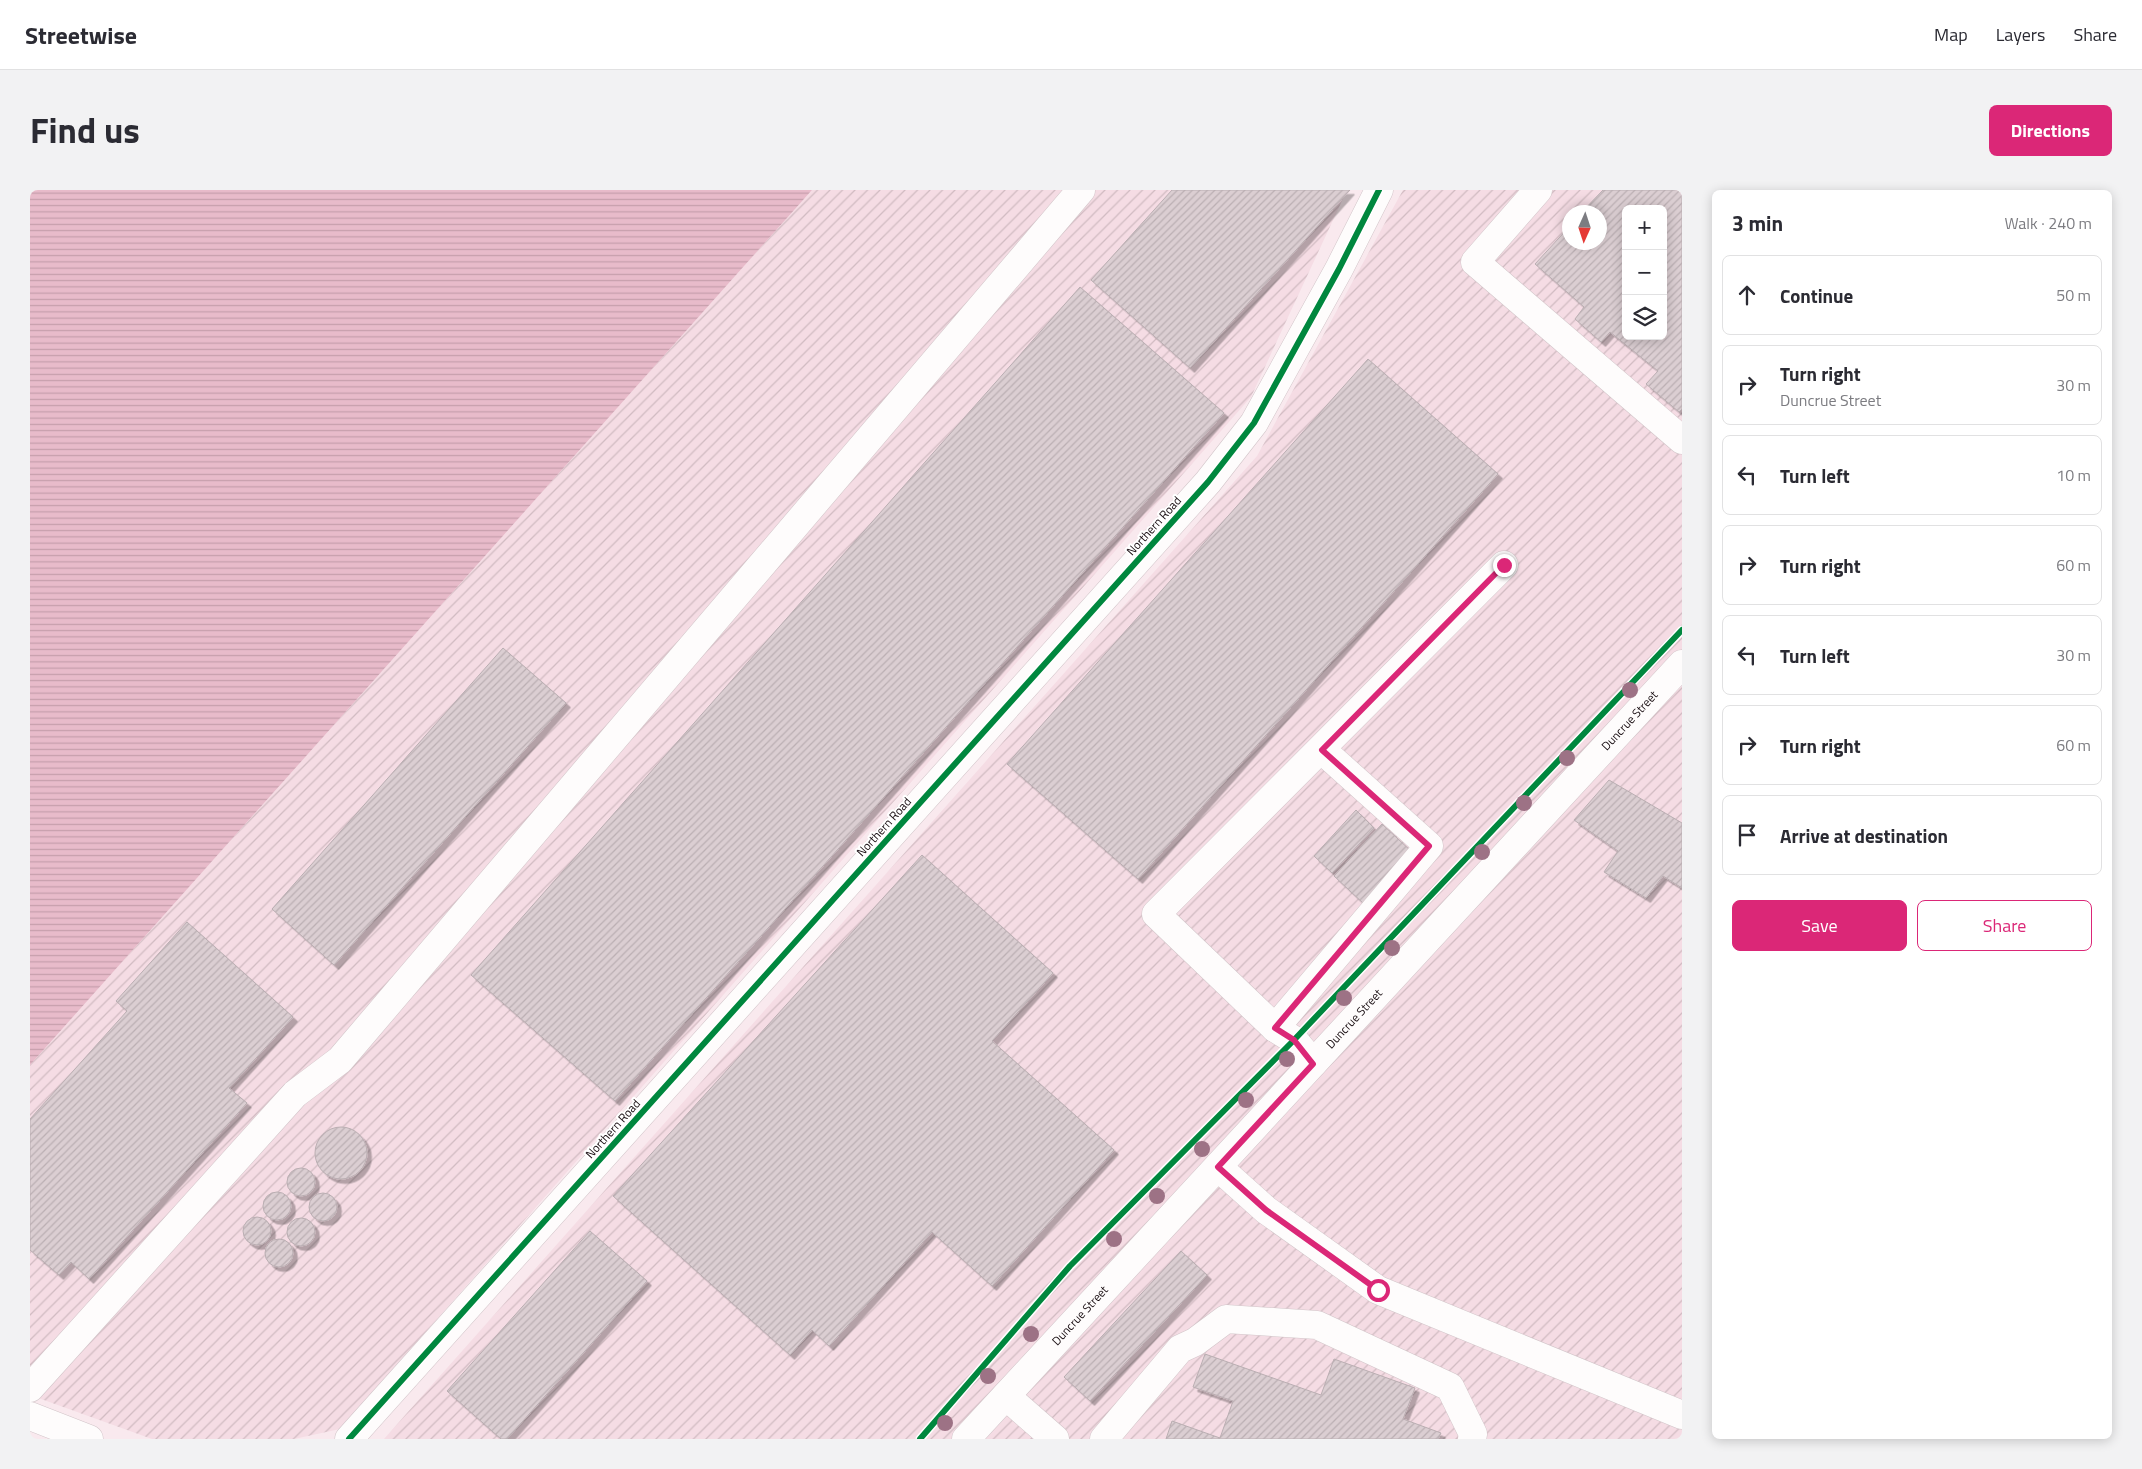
<!DOCTYPE html>
<html lang="en">
<head>
<meta charset="utf-8">
<style>
	:root { --surface:#fff; --page:#f2f2f3; --text:#2b2b33; --muted:#7c7c81; --line:#e1e1e2; --accent:#db2777 }
	body { margin:0; font-family:"Titillium Web",sans-serif; background:var(--page); color:var(--text) }
	.controls { position:absolute; right:15px; top:15px; display:grid; overflow:hidden; border-radius:8px; box-shadow:0 2px 12px #0003 }
	.controls button { width:45px; height:45px; display:grid; place-items:center; padding:0; border:0; border-bottom:1px solid var(--line); background:var(--surface); color:var(--text); font:25px sans-serif }
	.compass { position:absolute; left:1532px; top:15px; width:45px; height:45px; border-radius:50%; background:var(--surface); box-shadow:0 2px 12px #0003; rotate:183deg }
	.stop { position:absolute; width:15px; height:15px; margin:-11px; border:4px solid #db2777; border-radius:50%; background:#fff }
	.stop.end { background:#db2777; border-color:#fff; box-shadow:0 1px 5px #0008 }
	.list { margin:0; padding:0; list-style:none }
	h2 { display:flex; justify-content:space-between; align-items:center; height:65px; margin:0; padding:0 20px; font-size:21px }
	h2 small { font-size:16px; font-weight:400; color:var(--muted) }
	.list li { display:grid; grid-template-columns:32px 1fr auto; gap:15px; align-items:center; box-sizing:border-box; height:80px; margin:0 10px 10px; padding:0 10px; border:1px solid var(--line); border-radius:8px }
	.list b { display:block; font-size:19px; white-space:nowrap }
	.list p { margin:0; font-size:16px; white-space:nowrap; color:var(--muted) }
	.list em { font-size:16px; font-style:normal; color:var(--muted) }
	.actions { display:flex; gap:10px; padding:15px 20px }
	.actions a { flex:1; padding:11px 0; border:1px solid var(--accent); border-radius:8px; text-align:center; font-size:18px; color:var(--accent) }
	.actions .main { background:var(--accent); color:#fff }
	.icon { flex:none; width:28px; height:28px; fill:none; stroke:currentColor; stroke-width:2; stroke-linecap:round; stroke-linejoin:round }
	.map { position:relative; flex:none; width:1652px; height:1249px; overflow:hidden; border-radius:8px }
	header { display:flex; align-items:center; gap:30px; box-sizing:border-box; height:70px; padding:0 25px; background:var(--surface); border-bottom:1px solid var(--line) }
	header strong { font-size:24px }
	nav { display:flex; gap:28px; margin-inline-start:auto; font-size:18px }
	.intro { display:flex; align-items:center; justify-content:space-between; box-sizing:border-box; height:120px; padding:0 30px }
	h1 { margin:0; font-size:35px }
	.button { padding:12px 22px; border-radius:8px; background:var(--accent); color:#fff; font-size:18px; font-weight:700 }
	main { display:flex; gap:30px; padding:0 30px }
	aside { flex:1; background:var(--surface); border-radius:8px; box-shadow:0 2px 12px #0003 }
	.map>svg:first-child { display:block }
</style>
</head>
<body>
<header>
<strong>Streetwise</strong>
<nav><a>Map</a><a>Layers</a><a>Share</a></nav>
</header>
<div class="intro"><h1>Find us</h1><a class="button">Directions</a></div>
<main>
<div class="map">
<svg width="1652" height="1249" viewBox="0 0 1652 1249">
	<defs>
		<pattern id="industrial-furrows" width="10" height="10" patternUnits="userSpaceOnUse" patternTransform="scale(1.25)"><rect width="10" height="10" fill="#f5dce4"/><path d="M-1 1l2-2M0 10L10 0M9 11l2-2" fill="none" stroke="#d1bbc2"/></pattern>
		<pattern id="water-rules" width="6" height="5" patternUnits="userSpaceOnUse" patternTransform="scale(1.25)"><rect width="6" height="5" fill="#e8bbca"/><path d="M0 2.5h6" fill="none" stroke="#c69fac"/></pattern>
		<pattern id="building-hatch" width="6" height="6" patternUnits="userSpaceOnUse" patternTransform="scale(1.25)"><rect width="6" height="6" fill="#dbced2"/><path d="M-1 1l2-2M0 6l6-6M5 7l2-2" fill="none" stroke="#bbafb3"/></pattern>
		<filter id="shadow"><feDropShadow dx="4.5" dy="4.5" stdDeviation="0" flood-color="#0004"/></filter>
	</defs>
	<rect width="100%" height="100%" fill="#f9e9ee"/>
	<!-- industrial -->
	<path fill="url(#industrial-furrows)" fill-rule="evenodd" d="M 782,0 L 1317,0 L 1221,207 L 310,1239 L 264,1249 L 122,1249 L 0,1205 L 0,875 Z
		M 1373,0 L 1652,0 L 1652,1249 L 354,1249 L 1227,266 ZM 1596,19 L 1633,19 L 1633,146 L 1596,146 ZM 1540,22 L 1570,22 L 1570,52 L 1540,52 Z"/>
	<!-- water -->
	<path fill="url(#water-rules)" d="M 0,0 L 782,0 L 0,875 Z"/>
	<!-- building -->
	<path fill="url(#building-hatch)" stroke="#baaeb2" fill-rule="evenodd" filter="url(#shadow)" d="M 1142,0 L 1320,0 L 1160,178 L 1061,90 Z
		M 1573,0 L 1652,0 L 1652,219 L 1649,222 L 1616,194 L 1628,181 L 1580,142 L 1571,152 L 1545,129 L 1554,117 L 1505,74 L 1540,36 L 1540,52 L 1570,52 L 1570,22 L 1552,22 ZM 1596,19 L 1633,19 L 1633,146 L 1596,146 Z
		M 1050,97 L 1194,223 L 585,911 L 441,785 Z
		M 1338,169 L 1468,284 L 1108,689 L 977,574 Z
		M 473,458 L 536,513 L 304,775 L 242,719 Z
		M 1579,590 L 1652,633 L 1652,698 L 1633,686 L 1616,708 L 1574,682 L 1588,661 L 1544,630 Z
		M 1326,620 L 1344,638 L 1302,683 L 1284,666 Z
		M 1352,634 L 1382,662 L 1334,714 L 1304,686 Z
		M 892,665 L 1023,783 L 962,851 L 1084,960 L 962,1096 L 902,1042 L 799,1156 L 782,1140 L 760,1165 L 583,1006 Z
		M 157,732 L 263,827 L 199,898 L 217,913 L 59,1089 L 41,1072 L 29,1085 L 0,1060 L 0,929 L 97,821 L 86,811 Z
		M285 963a26 26 0 1 1 52 0a26 26 0 1 1-52 0Z
		M257 992a14 14 0 1 1 28 0a14 14 0 1 1-28 0Z
		M233 1016a14 14 0 1 1 28 0a14 14 0 1 1-28 0Z
		M279 1017a14 14 0 1 1 28 0a14 14 0 1 1-28 0Z
		M213 1041a14 14 0 1 1 28 0a14 14 0 1 1-28 0Z
		M257 1042a14 14 0 1 1 28 0a14 14 0 1 1-28 0Z
		M 560,1041 L 617,1091 L 477,1249 L 471,1249 L 417,1201 Z
		M235 1063a14 14 0 1 1 28 0a14 14 0 1 1-28 0Z
		M 1151,1061 L 1177,1085 L 1060,1211 L 1034,1187 Z
		M 1175,1164 L 1291,1205 L 1304,1169 L 1385,1198 L 1373,1229 L 1411,1243 L 1408,1249 L 1136,1249 L 1142,1231 L 1190,1248 L 1203,1211 L 1163,1197 Z"/>
	<g fill="none" stroke-linecap="round" stroke-linejoin="round">
		<!-- minor casing -->
		<g stroke="#d2c5c9" stroke-width="29">
			<g id="minor">
				<path d="M 1508,0 L 1445,72 L 1652,250"/>
				<path d="M 1245,838 L 1399,656 L 1292,560"/>
				<path d="M 1283,873 L 1264,850 L 1245,838 L 1126,724 L 1474,375"/>
				<path d="M 1188,977 L 1236,1020 L 1348,1100 L 1652,1225"/>
				<path d="M 0,1198 L 265,904 L 310,870 L 1051,0"/>
				<path d="M 976,1206 L 1025,1249"/>
				<path d="M 0,1226 L 59,1249"/>
				<path d="M 319,1249 L 1178,292 L 1224,233 L 1309,79 L 1349,0"/>
				<path id="s1" d="M 936,1249 L 1652,474"/>
				<path d="M 1074,1249 L 1150,1159 L 1165,1152 L 1196,1129 L 1287,1135 L 1420,1197 L 1443,1244 L 1442,1249"/>
			</g>
		</g>
		<!-- minor -->
		<use href="#minor" stroke="#fefcfc" stroke-width="28"/>
		<!-- cycleway casing -->
		<g stroke="#fff" stroke-width="9">
			<path id="cycleway" d="M 319,1249 L 1178,292 L 1224,233 L 1309,79 L 1349,0
				M 890,1249 L 1040,1076 L 1264,850 L 1652,440"/>
		</g>
		<!-- cycleway -->
		<use href="#cycleway" stroke="#00873e" stroke-width="6"/>
	</g>
	<!-- trees -->
	<g fill="#9d7285">
		<circle cx="1600" cy="500" r="8"/>
		<circle cx="1537" cy="568" r="8"/>
		<circle cx="1494" cy="613" r="8"/>
		<circle cx="1452" cy="662" r="8"/>
		<circle cx="1362" cy="758" r="8"/>
		<circle cx="1314" cy="808" r="8"/>
		<circle cx="1257" cy="869" r="8"/>
		<circle cx="1216" cy="910" r="8"/>
		<circle cx="1172" cy="959" r="8"/>
		<circle cx="1127" cy="1006" r="8"/>
		<circle cx="1084" cy="1049" r="8"/>
		<circle cx="1001" cy="1144" r="8"/>
		<circle cx="958" cy="1186" r="8"/>
		<circle cx="915" cy="1233" r="8"/>
	</g>
	<g fill="none" stroke-linecap="round" stroke-linejoin="round">
		<!-- route -->
		<path stroke="#db2777" stroke-width="6" d="M 1348,1100 L 1236,1020 L 1188,977 L 1283,874 L 1264,850 L 1245,838 L 1399,656 L 1292,560 L 1474,375"/>
	</g>
	<g text-anchor="middle" stroke-width="4" stroke-linejoin="round" paint-order="stroke">
		<!-- street labels -->
		<g font-size="12" fill="#13080c" stroke="#fff">
			<text transform="translate(1124 336) rotate(-48)" y="4">Northern Road</text>
			<text dy="4" stroke="none"><textPath href="#s1" startOffset="978">Duncrue Street</textPath></text>
			<text transform="translate(854 637) rotate(-48)" y="4">Northern Road</text>
			<text dy="4" stroke="none"><textPath href="#s1" startOffset="572">Duncrue Street</textPath></text>
			<text transform="translate(583 939) rotate(-48)" y="4">Northern Road</text>
			<text dy="4" stroke="none"><textPath href="#s1" startOffset="168">Duncrue Street</textPath></text>
		</g>
	</g>
</svg>
<div class="controls">
<button>+</button>
<button>−</button>
<button><svg class="icon" aria-label="layers" viewBox="0 0 24 24"><path d="M12 4l9 5-9 5-9-5zM3 14l9 5 9-5"/></svg></button>
</div>
<svg class="compass" viewBox="-18 -18 36 36"><path d="M0-13l5 13h-10z" fill="#e53935"/><path d="M0 13l5-13h-10z" fill="#7c7c81"/></svg>
<div class="stop" style="left:1348px;top:1100px"></div>
<div class="stop end" style="left:1474px;top:375px"></div>
</div>
<aside>
<h2>3 min<small>Walk · 240 m</small></h2>
<ul class="list">
<li><svg class="icon" aria-label="ahead" viewBox="0 0 24 24"><path d="M12 20V5M6 11l6-6 6 6"/></svg><div><b>Continue</b></div><em>50 m</em></li>
<li><svg class="icon" aria-label="right" viewBox="0 0 24 24"><path d="M7 20v-9h11M14 6l5 5-5 5"/></svg><div><b>Turn right</b><p>Duncrue Street</p></div><em>30 m</em></li>
<li><svg class="icon" aria-label="left" viewBox="0 0 24 24"><path d="M17 20v-9H6M10 6l-5 5 5 5"/></svg><div><b>Turn left</b></div><em>10 m</em></li>
<li><svg class="icon" aria-label="right" viewBox="0 0 24 24"><path d="M7 20v-9h11M14 6l5 5-5 5"/></svg><div><b>Turn right</b></div><em>60 m</em></li>
<li><svg class="icon" aria-label="left" viewBox="0 0 24 24"><path d="M17 20v-9H6M10 6l-5 5 5 5"/></svg><div><b>Turn left</b></div><em>30 m</em></li>
<li><svg class="icon" aria-label="right" viewBox="0 0 24 24"><path d="M7 20v-9h11M14 6l5 5-5 5"/></svg><div><b>Turn right</b></div><em>60 m</em></li>
<li><svg class="icon" aria-label="arrive" viewBox="0 0 24 24"><path d="M6 21V4h12l-3 4 3 4H6"/></svg><div><b>Arrive at destination</b></div></li>
</ul>
<div class="actions"><a class="main">Save</a><a>Share</a></div>
</aside>
</main>
</body>
</html>
